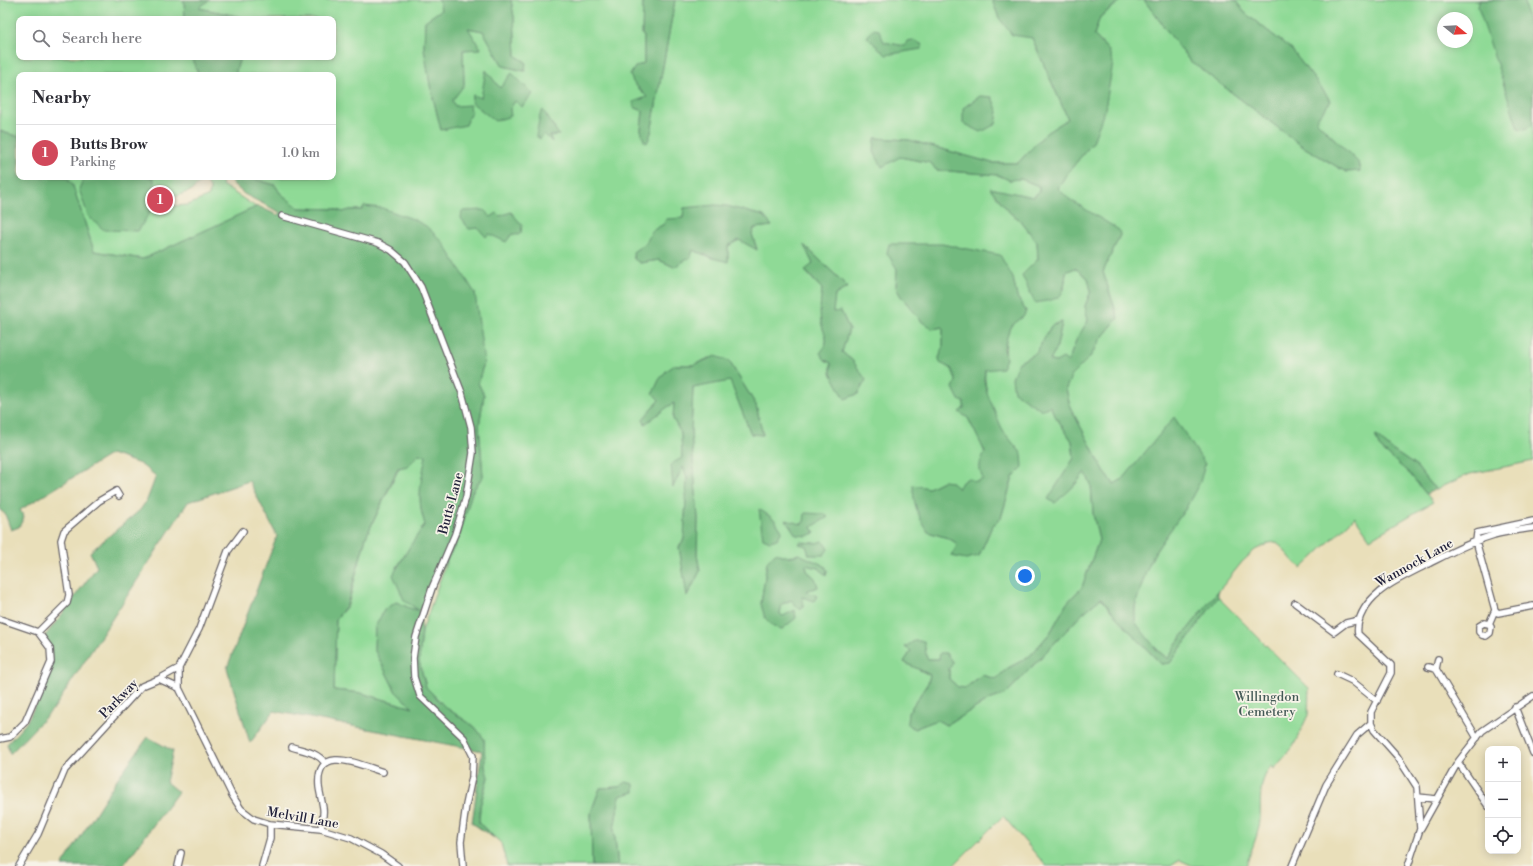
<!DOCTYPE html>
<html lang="en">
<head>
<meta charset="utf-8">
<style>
	:root { --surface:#fff; --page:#f7f7f7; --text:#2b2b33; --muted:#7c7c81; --line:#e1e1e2; --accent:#d1495b }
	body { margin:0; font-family:"Libre Bodoni",serif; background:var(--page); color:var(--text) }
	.controls { position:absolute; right:12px; bottom:12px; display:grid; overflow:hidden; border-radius:8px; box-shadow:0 2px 10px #0003 }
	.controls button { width:36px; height:36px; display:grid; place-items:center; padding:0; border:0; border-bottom:1px solid var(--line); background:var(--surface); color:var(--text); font:20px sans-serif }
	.compass { position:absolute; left:1437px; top:12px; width:36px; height:36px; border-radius:50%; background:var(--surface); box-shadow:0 2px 10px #0003; rotate:108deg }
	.you { position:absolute; left:1025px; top:576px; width:14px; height:14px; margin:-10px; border:3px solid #fff; border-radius:50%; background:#1a73e8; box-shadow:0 0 0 6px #1a73e833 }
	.badge { display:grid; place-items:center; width:26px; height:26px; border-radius:50%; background:var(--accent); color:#fff; font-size:13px; font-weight:700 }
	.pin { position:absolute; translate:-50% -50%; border:2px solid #fff; box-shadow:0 1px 4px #0006 }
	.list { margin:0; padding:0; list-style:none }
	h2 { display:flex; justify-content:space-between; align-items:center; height:52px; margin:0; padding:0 16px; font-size:17px }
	h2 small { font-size:13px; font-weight:400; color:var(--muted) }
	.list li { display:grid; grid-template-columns:26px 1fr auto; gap:12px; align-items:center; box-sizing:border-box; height:56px; padding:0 16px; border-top:1px solid var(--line) }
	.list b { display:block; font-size:15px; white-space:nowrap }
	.list p { margin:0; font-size:13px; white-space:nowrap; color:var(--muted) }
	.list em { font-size:13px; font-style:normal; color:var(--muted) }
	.icon { flex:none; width:22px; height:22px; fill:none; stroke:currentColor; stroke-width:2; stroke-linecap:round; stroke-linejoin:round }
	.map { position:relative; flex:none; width:1533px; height:866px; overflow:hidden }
	.search { position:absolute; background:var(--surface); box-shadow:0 2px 10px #0003; left:16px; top:16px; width:320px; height:44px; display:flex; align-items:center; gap:10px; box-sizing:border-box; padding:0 14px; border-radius:8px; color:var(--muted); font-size:15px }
	.panel { position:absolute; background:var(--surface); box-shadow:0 2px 10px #0003; left:16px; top:72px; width:320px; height:108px; border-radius:8px }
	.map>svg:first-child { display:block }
</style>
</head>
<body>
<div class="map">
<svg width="1533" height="866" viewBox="0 0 1533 866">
	<rect width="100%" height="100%" fill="#f7f3e8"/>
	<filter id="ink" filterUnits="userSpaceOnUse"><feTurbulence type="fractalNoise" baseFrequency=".025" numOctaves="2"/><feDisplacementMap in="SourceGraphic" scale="8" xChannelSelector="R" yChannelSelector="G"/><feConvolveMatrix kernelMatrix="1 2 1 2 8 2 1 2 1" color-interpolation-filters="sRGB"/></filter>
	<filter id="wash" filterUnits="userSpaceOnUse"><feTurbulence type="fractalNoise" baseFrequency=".012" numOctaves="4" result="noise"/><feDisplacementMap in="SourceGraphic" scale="16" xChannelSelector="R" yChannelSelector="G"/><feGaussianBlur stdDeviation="0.9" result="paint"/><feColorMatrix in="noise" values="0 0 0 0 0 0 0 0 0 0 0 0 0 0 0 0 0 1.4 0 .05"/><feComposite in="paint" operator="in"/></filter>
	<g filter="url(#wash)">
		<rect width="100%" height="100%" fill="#e9dfba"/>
		<!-- green -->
		<path fill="#8fda96" stroke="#587e68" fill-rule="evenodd" d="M 0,0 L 184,0 L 185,19 L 19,19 L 19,57 L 191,57 L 199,75 L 19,75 L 19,137 L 0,131 Z
			M 209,0 L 439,0 L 441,10 L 425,21 L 424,48 L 430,85 L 441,130 L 454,106 L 452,100 L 464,85 L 463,50 L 481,48 L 467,28 L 483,31 L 503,66 L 524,71 L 526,62 L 516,56 L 514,17 L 511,0 L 643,0 L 642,35 L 644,36 L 644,63 L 635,67 L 633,82 L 647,97 L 634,107 L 643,111 L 641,130 L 651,133 L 675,0 L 992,0 L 999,18 L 1032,38 L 1068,119 L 1046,133 L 1018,163 L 992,163 L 909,140 L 875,138 L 900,157 L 931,163 L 936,170 L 998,175 L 1009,180 L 1021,179 L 1039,186 L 1039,192 L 1033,197 L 991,189 L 1010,213 L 1019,219 L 1037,242 L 1038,259 L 1031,293 L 1035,302 L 1064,290 L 1066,272 L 1075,268 L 1088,278 L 1091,291 L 1085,306 L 1088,321 L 1077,338 L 1068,362 L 1056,362 L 1050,361 L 1057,346 L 1062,322 L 1051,326 L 1037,352 L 1018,363 L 1050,405 L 1054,414 L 1072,441 L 1074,458 L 1049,499 L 1073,487 L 1085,472 L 1091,484 L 1093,513 L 1099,540 L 1082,587 L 1067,603 L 1050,633 L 1029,657 L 1008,668 L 996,679 L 982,675 L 965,688 L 958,687 L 949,679 L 949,669 L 939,659 L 926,659 L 905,647 L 911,651 L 904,662 L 930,675 L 928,683 L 908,713 L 914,729 L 937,720 L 946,725 L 989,700 L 1006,694 L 1083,613 L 1101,598 L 1118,619 L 1161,664 L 1170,663 L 1218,597 L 1309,688 L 1308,715 L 1293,747 L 1274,769 L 1272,766 C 1255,783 1263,807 1259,827 C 1256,840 1250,853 1246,866 L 1193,866 L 1180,860 L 1171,866 L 1046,866 L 1003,816 L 953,866 L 618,866 L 614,829 L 620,795 L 634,792 L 619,787 L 600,788 L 591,812 L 592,866 L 507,866 L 501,843 L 479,823 L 480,806 L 488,778 L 485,767 L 484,739 L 475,727 L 445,707 L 426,687 L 419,661 L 422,631 L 447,560 L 458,540 L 472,492 L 483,476 L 479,426 L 484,395 L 478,383 L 484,362 L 364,206 L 362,210 L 350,210 L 343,212 L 334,209 L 299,208 L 280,193 L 275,185 L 250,178 L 238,178 L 333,177 L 333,75 L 236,75 L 236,71 L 240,57 L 333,57 L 333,19 L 251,19 L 199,8 ZM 512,73 L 516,100 L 509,109 L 471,102 L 473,95 L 481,98 L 501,88 ZM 684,208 L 772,226 L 755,228 L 752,234 L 757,249 L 739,240 L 728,246 L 728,261 L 713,258 L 692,250 L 674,267 L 659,260 L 640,263 L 633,252 L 646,243 L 652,231 L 664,224 L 683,218 ZM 805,246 L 848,287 L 835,295 L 832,313 L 841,311 L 849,329 L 842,352 L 853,361 L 846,398 L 831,373 L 831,363 L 825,360 L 825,348 L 827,337 L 821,321 L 822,289 L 805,271 L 813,264 ZM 897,269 L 1013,278 L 1017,297 L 1026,311 C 1023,319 1014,320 1010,327 C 1005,334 1005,351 1006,359 L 985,370 C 983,388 993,414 1002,430 C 1007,439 1016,447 1022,454 L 1013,477 L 1001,518 L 992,526 L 979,556 L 952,556 L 958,544 L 948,538 L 928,532 L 929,488 L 943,481 L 958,489 L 983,479 C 984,471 987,459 984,451 C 979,434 965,420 964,402 L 952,369 L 939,358 L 943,348 L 943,326 L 922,322 L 900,295 L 896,287 ZM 709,358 L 729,361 L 756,405 L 763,435 L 751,434 L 730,380 L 693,388 L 691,433 L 698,518 L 697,555 L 700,571 L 688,595 L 679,547 L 684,539 L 687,478 L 683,466 L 673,486 L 682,458 L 681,433 L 673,419 L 674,403 L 644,419 L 659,400 L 675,365 L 693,365 ZM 799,554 L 827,570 L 826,575 L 819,568 L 806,565 L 807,571 L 815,578 L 818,587 L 805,591 L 801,596 L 782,604 L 779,614 L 782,617 L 761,604 L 767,562 Z
			M 1122,0 L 1144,0 L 1189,60 L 1302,146 L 1346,172 L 1360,171 L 1358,162 L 1317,122 L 1318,117 L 1331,101 L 1291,49 L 1245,13 L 1235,0 L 1533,0 L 1533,461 L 1470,474 L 1436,489 L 1430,484 L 1417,467 L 1392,450 L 1376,436 L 1379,447 L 1410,474 L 1433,502 L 1370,539 L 1355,517 L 1302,568 L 1295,563 L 1277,542 L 1269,543 L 1255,550 L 1242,562 L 1176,644 L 1168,659 C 1158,651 1142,635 1136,623 C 1129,611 1148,562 1156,551 C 1165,536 1176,522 1186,508 L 1123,479 L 1114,484 L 1106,474 L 1070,407 L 1066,388 L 1072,375 L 1090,357 L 1100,340 L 1118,318 L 1103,272 L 1120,235 L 1069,199 L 1058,188 L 1066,175 L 1093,142 L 1109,51 L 1094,35 L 1100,17 ZM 1443,18 L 1467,18 L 1467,42 L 1443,42 Z
			M 65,177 L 224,177 L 222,185 L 256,207 L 143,259 L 94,251 L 72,183 ZM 203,180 L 210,187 L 209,196 L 188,205 L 174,206 L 172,198 L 192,190 Z
			M 419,454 L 426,456 C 422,482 416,498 425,524 L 397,567 L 412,606 L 419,610 L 412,609 L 396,602 L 375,627 L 374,649 L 396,692 L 414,708 L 361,693 L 334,690 L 336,619 L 348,605 L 366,537 L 399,468 L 408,465 Z"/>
		<!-- forest -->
		<path fill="#73ba7f" stroke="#4a6e5d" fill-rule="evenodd" d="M 184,0 L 209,0 L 199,8 L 251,19 L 185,19 Z
			M 439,0 L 511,0 L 514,17 L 516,56 L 526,62 L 525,71 L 503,66 L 483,31 L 468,28 L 481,49 L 463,50 L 464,85 L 452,101 L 455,106 L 470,105 L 471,112 L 466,125 L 441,130 L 430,85 L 424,48 L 425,21 L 441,10 Z
			M 643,0 L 675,0 L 651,133 L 647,143 L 644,141 L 641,130 L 643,111 L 634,107 L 633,102 L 647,97 L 633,82 L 630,75 L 635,67 L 644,63 L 644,36 L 642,35 Z
			M 992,0 L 1122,0 L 1100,17 L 1094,35 L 1109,51 L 1113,63 L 1105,109 L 1093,142 L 1066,175 L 1058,188 L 1069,199 L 1119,230 L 1120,235 L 1103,272 L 1118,318 L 1100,340 L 1090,357 L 1072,375 L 1066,388 L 1070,407 L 1106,474 L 1114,484 L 1123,479 L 1174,417 L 1205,464 L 1200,482 L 1186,508 L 1155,552 L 1146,572 L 1135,606 L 1135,622 L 1157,650 L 1168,659 L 1176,644 L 1218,591 L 1218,597 L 1170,663 L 1161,664 L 1118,619 L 1101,598 L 1083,613 L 1006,694 L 989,700 L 946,725 L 937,720 L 914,729 L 907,723 L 908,713 L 928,683 L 930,675 L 904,662 L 911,651 L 905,647 L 914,641 L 924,641 L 927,659 L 939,659 L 940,653 L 946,653 L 953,663 L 949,669 L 949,679 L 958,687 L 966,688 L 982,675 L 996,679 L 1008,668 L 1029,657 L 1050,633 L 1067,603 L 1082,587 L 1099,540 L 1093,513 L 1091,484 L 1085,472 L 1073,487 L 1055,503 L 1048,499 L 1074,458 L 1072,441 L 1054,414 L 1050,406 L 1041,410 L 1014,392 L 1012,378 L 1018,363 L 1037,352 L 1051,326 L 1062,322 L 1057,346 L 1050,361 L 1056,362 L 1063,358 L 1068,362 L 1077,338 L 1088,321 L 1085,306 L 1091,291 L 1088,278 L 1075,268 L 1066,272 C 1063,300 1062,298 1035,303 L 1022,275 L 1038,259 L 1037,242 L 1019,219 L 1010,213 L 990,188 L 1033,197 L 1039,192 L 1039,186 L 1021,179 L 1009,180 L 998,175 L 936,170 L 931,163 L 900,157 L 882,167 L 874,152 L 875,138 L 909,140 L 992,163 L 1018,163 L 1046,133 L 1068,119 L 1032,38 L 1012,35 L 999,18 Z
			M 1144,0 L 1235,0 L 1245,13 L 1291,49 L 1331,101 L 1318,117 L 1317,122 L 1358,162 L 1360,171 L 1346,172 L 1302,146 L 1189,60 Z
			M 1479,0 L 1524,0 L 1533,55 L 1533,125 L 1525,129 L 1518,128 L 1478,7 Z
			M 873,29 L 879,30 L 884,42 L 905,46 L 907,41 L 913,40 L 923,45 L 921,49 L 886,55 L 867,37 Z
			M 191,57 L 240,57 L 236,71 L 236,75 L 199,75 Z
			M 486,70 L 500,88 L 512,73 L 533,94 L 522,107 L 515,101 L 510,109 L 511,116 L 495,121 L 471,102 L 473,95 L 481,98 Z
			M 980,96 L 992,97 L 998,112 L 996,124 L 981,132 L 963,123 L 963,108 Z
			M 543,110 L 559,135 L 550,136 L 552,142 L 544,134 L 540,139 L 536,136 L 540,115 Z
			M 0,131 L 19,137 L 19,177 L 65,177 L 72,183 L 94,251 L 143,259 L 258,206 L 277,215 L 281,213 L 244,194 L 231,182 C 245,174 260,181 275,185 L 280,193 L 299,208 L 334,209 L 343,212 L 350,210 L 362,210 L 364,206 L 382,208 L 413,219 L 426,226 L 442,241 L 475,293 L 484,362 L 478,383 L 484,395 L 479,426 L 483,476 L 472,492 L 458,540 L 438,575 L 422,609 L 419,610 L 422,631 L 419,661 L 426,687 L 445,707 L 475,727 L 484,739 L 485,767 L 488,777 L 480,806 L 479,823 L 494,838 L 472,823 L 482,751 L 274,711 L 250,743 L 227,668 L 277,536 L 249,481 L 188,502 L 55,707 L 10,754 L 7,744 L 26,723 L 37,702 L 51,656 L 45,636 C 63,614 79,590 97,567 L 90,552 L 140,510 L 147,500 L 156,476 L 140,464 L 111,454 L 20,510 L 24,517 L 19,527 L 11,530 L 5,514 L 0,510 ZM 419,454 L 426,456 C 421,482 416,498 425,524 L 410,546 L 393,575 L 404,600 L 418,610 L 412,609 L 396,602 L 384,610 L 375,627 L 374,649 L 396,692 L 413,708 L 361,693 L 334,690 L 336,619 L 347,605 L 366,537 L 398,468 L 408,466 Z
			M 84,177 L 152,177 L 154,180 L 154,197 L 150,212 L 138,231 L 104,230 L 88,216 L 79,189 Z
			M 715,205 L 727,206 L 764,216 L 772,226 L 754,228 L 752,234 L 757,250 L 739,240 L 728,246 L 728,262 L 713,258 L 693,250 L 691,257 L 674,267 L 659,260 L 640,263 L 634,259 L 633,252 L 646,243 L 652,231 L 664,224 L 666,219 L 683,218 L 684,208 Z
			M 484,210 L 491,217 L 497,213 L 500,216 L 511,212 L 522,225 L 521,233 L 518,235 L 512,234 L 506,242 L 489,234 L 486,237 L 478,228 L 469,229 L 461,218 L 462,211 Z
			M 889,244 L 942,244 L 1000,255 L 1013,278 L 1017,297 L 1026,311 L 1024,316 L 1010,327 L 1004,348 L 1006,359 L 1002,368 L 985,370 L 984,380 L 987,393 L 1003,431 L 1022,454 L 1023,467 L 1013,477 L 1001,518 L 992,526 L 979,556 L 966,559 L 951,556 L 958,544 L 948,538 L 928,532 C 918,516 913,504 913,485 L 929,488 L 943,481 L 952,482 L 958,489 L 962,482 L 968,478 L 976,482 L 983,479 C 978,468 979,463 985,452 L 968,418 L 959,412 L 964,408 L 964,402 L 959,400 L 953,388 L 956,381 L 952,369 L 940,363 L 939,358 L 943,348 L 943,327 L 933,329 L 922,322 L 900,295 L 896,287 L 897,269 L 887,253 Z
			M 804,245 L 848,287 L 835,295 L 833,312 L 841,311 L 849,329 L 842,352 L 853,361 L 866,380 L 858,394 L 845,399 L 831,373 L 831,363 L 825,360 L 820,353 C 832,339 823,335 821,321 C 819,311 821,299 822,289 L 805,270 L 813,264 Z
			M 716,356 L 729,361 L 756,405 L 763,435 L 751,434 L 730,381 L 693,388 L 691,433 L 698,518 L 697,555 L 700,571 L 687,596 L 679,547 L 684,539 L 687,478 L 683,467 L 673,487 L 671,464 L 682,458 L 681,433 L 673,419 L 674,403 L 669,406 L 645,424 L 643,419 L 659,400 L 653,393 L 659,380 L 666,371 L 675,365 L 693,365 Z
			M 1375,435 L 1392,450 L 1417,467 L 1430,484 L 1436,489 L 1426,494 L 1410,474 L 1379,447 Z
			M 759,509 L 774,519 L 782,531 L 777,539 L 770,541 L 763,538 Z
			M 805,513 L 824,514 L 828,517 L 812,527 L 815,533 L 807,536 L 796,535 L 786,520 L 801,524 L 804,522 Z
			M 823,541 L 828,549 L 824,555 L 809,555 L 806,546 L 799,544 L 800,542 L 816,543 Z
			M 775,553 L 789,557 L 799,554 L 825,566 L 827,570 L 826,576 L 819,568 L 806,565 L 807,571 L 815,578 L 818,587 L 806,591 L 817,596 L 814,601 L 802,597 L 804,605 L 799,609 L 791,600 L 782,604 L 780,614 L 783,616 L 795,610 L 796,618 L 781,630 L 772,625 L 765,618 L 761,604 L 767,562 Z
			M 148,737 L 173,751 L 166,782 L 178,792 L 123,866 L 62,866 L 117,779 Z
			M 626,782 L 634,784 L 634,792 L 620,796 L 614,829 L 618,866 L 592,866 L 591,812 L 600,788 L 619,787 Z"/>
	</g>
	<g filter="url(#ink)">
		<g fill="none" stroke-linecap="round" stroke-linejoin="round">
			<!-- street casing -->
			<g stroke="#686467" stroke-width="8">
				<path id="street" d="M 282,216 L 378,243 L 391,250 L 405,262 L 421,287 L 462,393 L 471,427 L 473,453 L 466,497 L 455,534 L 432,588 L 416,637 L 413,658 L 414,677 L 420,696 L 464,738 L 473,756 L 472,777 L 466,805 L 461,842 L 463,866
					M 1533,521 L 1477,533 L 1476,541 L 1495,610 L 1498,613 L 1533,606
					M 1295,603 L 1334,632 L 1346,623 L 1359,620
					M 0,619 L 38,632 L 50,648 L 51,662 L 25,722 L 10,737 L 0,739
					M 1489,624 L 1484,623 L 1479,626 L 1479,632 L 1482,635 L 1486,636 L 1490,633 L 1491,627 L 1489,624 L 1495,610
					M 38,632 L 67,603 L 69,595 L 61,540 L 64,531 L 99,501 L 116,491 L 119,496
					M 1438,659 L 1436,669 L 1477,738
					M 1428,667 L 1436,669
					M 179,668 L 179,688 L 232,795 L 241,809 L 254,819 L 270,824 L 321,829 L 351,838 L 381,854 L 398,866
					M 1337,674 L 1352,681 L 1377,701
					M 159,679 L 179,688
					M 1515,707 L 1533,753
					M 292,747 C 305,751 317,752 325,763
					M 1458,762 L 1488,806
					M 1418,797 L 1436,799
					M 1421,828 L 1458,762 L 1482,731 L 1533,696
					M 321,829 C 322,822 324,815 323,808 C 322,801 320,794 319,787 C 315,742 360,765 383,772
					M 19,866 L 38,834 L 65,770 L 142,686 L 159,679 L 179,668 L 199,629 L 228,551 L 243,531
					M 178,866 L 181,853
					M 262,866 L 270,838 L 270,824
					M 1292,866 L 1326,785 L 1357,735 L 1371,723
					M 1408,866 L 1420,829 L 1417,787 L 1397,756 L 1374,730 L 1371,723 L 1371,712 L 1391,673 L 1391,665 L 1358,634 C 1356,623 1362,610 1370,601 C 1384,585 1405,576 1424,566 C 1446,555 1469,542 1494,535 C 1506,531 1520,530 1533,528"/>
			</g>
			<!-- street -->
			<use href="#street" stroke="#fff" stroke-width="5.5"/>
		</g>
	</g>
	<g text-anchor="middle" stroke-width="3.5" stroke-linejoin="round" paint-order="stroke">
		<!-- street labels -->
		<g font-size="13" fill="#22223b" stroke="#f7f3e8">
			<text transform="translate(450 503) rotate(-75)" y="5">Butts Lane</text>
			<text transform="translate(1414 562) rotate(-29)" y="5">Wannock Lane</text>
			<text transform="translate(118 698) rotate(-46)" y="5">Parkway</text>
			<text transform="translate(303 817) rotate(10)" y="5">Melvill Lane</text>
		</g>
		<!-- park labels -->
		<g font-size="13" fill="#435956" stroke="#f7f3e8">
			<text x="1267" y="701">Willingdon<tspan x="1267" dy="15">Cemetery</tspan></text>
		</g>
	</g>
</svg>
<div class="controls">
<button>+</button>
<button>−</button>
<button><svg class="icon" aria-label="locate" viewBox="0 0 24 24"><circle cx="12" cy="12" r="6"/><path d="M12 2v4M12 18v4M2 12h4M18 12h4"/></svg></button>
</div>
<svg class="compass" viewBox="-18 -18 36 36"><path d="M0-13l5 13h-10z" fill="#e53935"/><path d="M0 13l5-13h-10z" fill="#7c7c81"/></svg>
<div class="you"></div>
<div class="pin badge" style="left:160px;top:200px">1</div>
<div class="search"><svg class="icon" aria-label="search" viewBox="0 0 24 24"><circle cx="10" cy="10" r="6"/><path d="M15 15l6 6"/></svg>Search here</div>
<section class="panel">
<h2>Nearby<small></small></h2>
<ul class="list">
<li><span class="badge">1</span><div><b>Butts Brow</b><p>Parking</p></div><em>1.0 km</em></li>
</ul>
</section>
</div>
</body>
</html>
